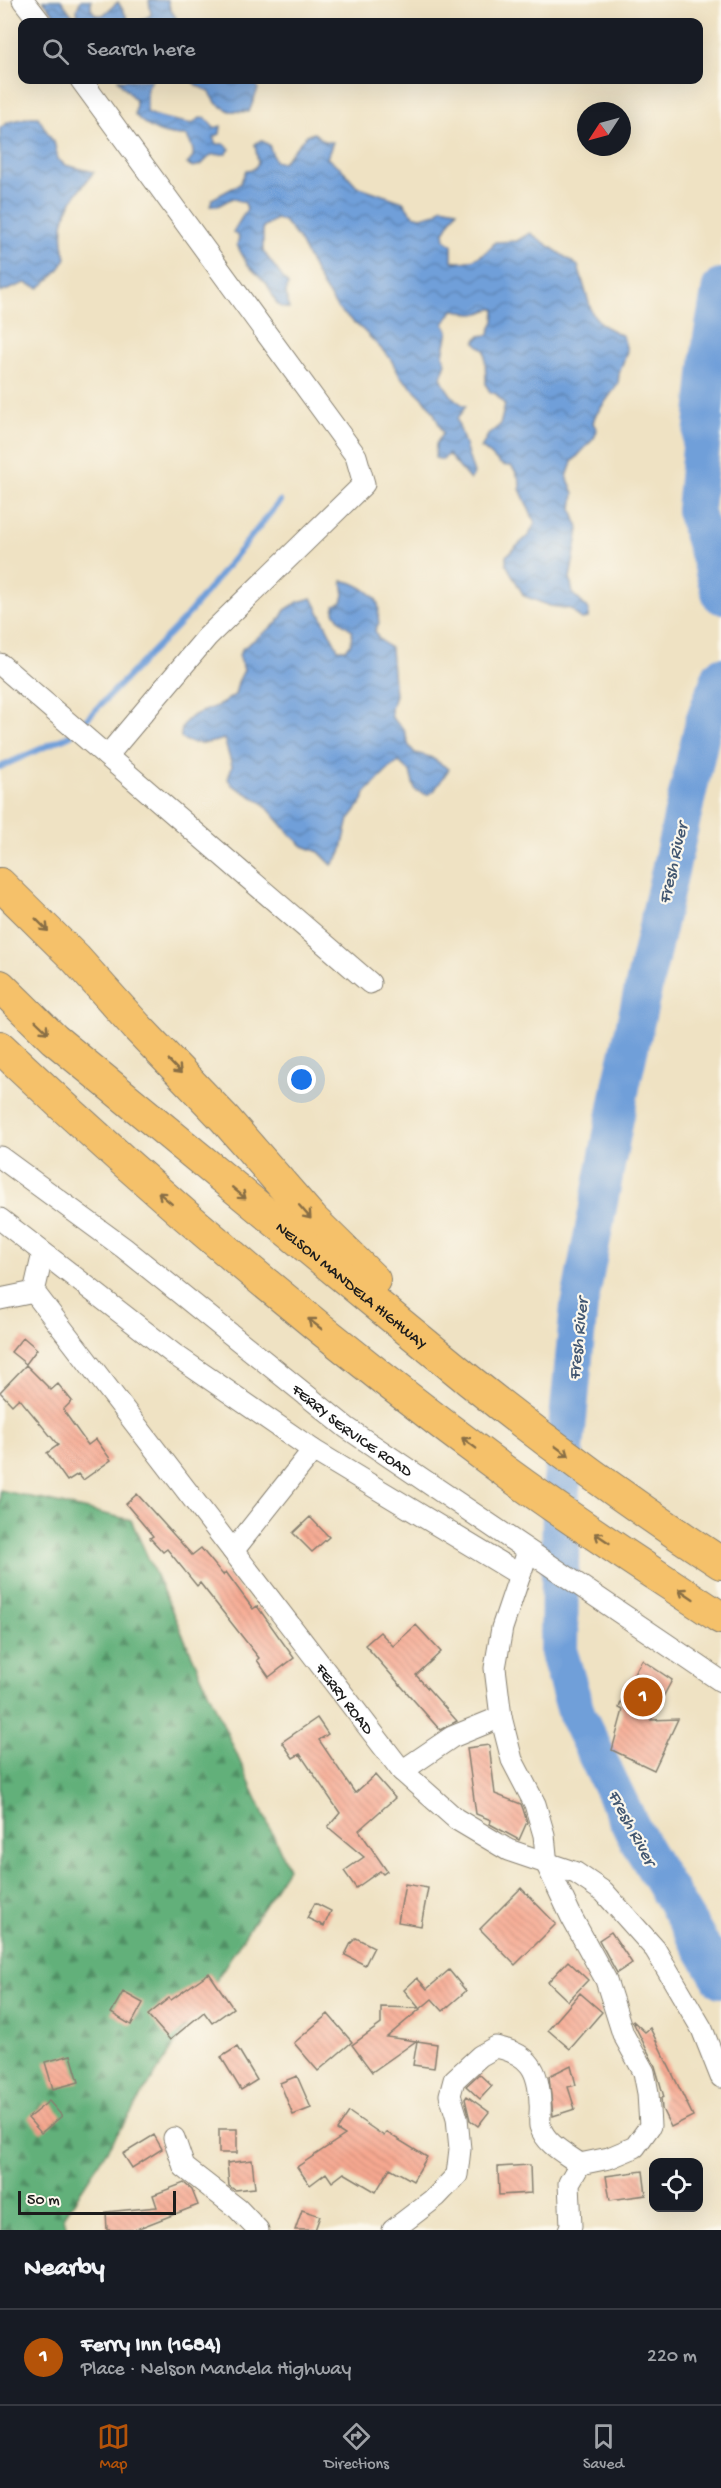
<!DOCTYPE html>
<html lang="en">
<head>
<meta charset="utf-8">
<style>
	:root { --surface:#171b24; --page:#242831; --text:#f1f3f6; --muted:#9ea1a6; --line:#363941; --accent:#b45309 }
	body { margin:0; font-family:"Gochi Hand",sans-serif; background:var(--page); color:var(--text) }
	.controls { position:absolute; right:18px; bottom:18px; display:grid; overflow:hidden; border-radius:12px; box-shadow:0 6px 24px #0002 }
	.controls button { width:54px; height:54px; display:grid; place-items:center; padding:0; border:0; border-bottom:2px solid var(--line); background:var(--surface); color:var(--text); font:30px sans-serif }
	.compass { position:absolute; left:577px; top:102px; width:54px; height:54px; border-radius:50%; background:var(--surface); box-shadow:0 6px 24px #0002; rotate:234deg }
	.scale { position:absolute; left:18px; bottom:15px; width:158px; box-sizing:border-box; padding-left:6px; border:3px solid #1c1c1c; border-top:0; font-size:16px; line-height:21px; white-space:nowrap; color:#1c1c1c; -webkit-text-stroke:4px #fbf7ec; paint-order:stroke }
	.you { position:absolute; left:302px; top:1080px; width:21px; height:21px; margin:-15px; border:4px solid #fff; border-radius:50%; background:#1a73e8; box-shadow:0 0 0 9px #1a73e833 }
	.badge { display:grid; place-items:center; width:39px; height:39px; border-radius:50%; background:var(--accent); color:#fff; font-size:20px; font-weight:700 }
	.pin { position:absolute; translate:-50% -50%; border:3px solid #fff; box-shadow:0 2px 6px #0006 }
	.list { margin:0; padding:0; list-style:none }
	h2 { display:flex; justify-content:space-between; align-items:center; height:78px; margin:0; padding:0 24px; font-size:26px }
	h2 small { font-size:20px; font-weight:400; color:var(--muted) }
	.list li { display:grid; grid-template-columns:39px 1fr auto; gap:18px; align-items:center; box-sizing:border-box; height:96px; padding:0 24px; border-top:2px solid var(--line) }
	.list b { display:block; font-size:22px; white-space:nowrap }
	.list p { margin:0; font-size:20px; white-space:nowrap; color:var(--muted) }
	.list em { font-size:20px; font-style:normal; color:var(--muted) }
	.icon { flex:none; width:33px; height:33px; fill:none; stroke:currentColor; stroke-width:2; stroke-linecap:round; stroke-linejoin:round }
	.map { position:relative; flex:none; width:721px; height:2230px; overflow:hidden }
	.search { position:absolute; background:var(--surface); box-shadow:0 6px 24px #0002; left:18px; right:18px; top:18px; height:66px; display:flex; align-items:center; gap:15px; box-sizing:border-box; padding:0 21px; border-radius:12px; color:var(--muted); font-size:22px }
	.sheet { height:174px; background:var(--surface) }
	nav { display:flex; justify-content:space-around; align-items:center; box-sizing:border-box; height:84px; border-top:2px solid var(--line); background:var(--surface); font-size:16px; color:var(--muted) }
	nav a { display:grid; justify-items:center; gap:3px }
	nav .on { color:var(--accent) }
	.map>svg:first-child { display:block }
</style>
</head>
<body>
<div class="map">
<svg width="721" height="2230" viewBox="0 0 721 2230">
	<defs>
		<pattern id="forest-firs" width="22" height="20" patternUnits="userSpaceOnUse" patternTransform="scale(1.5)"><rect width="22" height="20" fill="#62b07a"/><path d="M5 1l3.5 6h-7zM16 11l3.5 6h-7z" fill="#508e63"/></pattern>
		<pattern id="water-waves" width="16" height="10" patternUnits="userSpaceOnUse" patternTransform="scale(1.5)"><rect width="16" height="10" fill="#709fd9"/><path d="M0 5q4-4 8 0t8 0" fill="none" stroke="#5b81af"/></pattern>
		<pattern id="building-back-hatch" width="6" height="6" patternUnits="userSpaceOnUse" patternTransform="scale(1.5)"><rect width="6" height="6" fill="#f6a890"/><path d="M-1 5l2 2M0 0l6 6M5-1l2 2" fill="none" stroke="#d2907c"/></pattern>
	</defs>
	<rect width="100%" height="100%" fill="#fbf7ec"/>
	<filter id="ink" filterUnits="userSpaceOnUse"><feTurbulence type="fractalNoise" baseFrequency=".0167" numOctaves="2"/><feDisplacementMap in="SourceGraphic" scale="12" xChannelSelector="R" yChannelSelector="G"/><feConvolveMatrix kernelMatrix="1 2 1 2 8 2 1 2 1" color-interpolation-filters="sRGB"/></filter>
	<filter id="wash" filterUnits="userSpaceOnUse"><feTurbulence type="fractalNoise" baseFrequency=".008" numOctaves="4" result="noise"/><feDisplacementMap in="SourceGraphic" scale="24" xChannelSelector="R" yChannelSelector="G"/><feGaussianBlur stdDeviation="1.35" result="paint"/><feColorMatrix in="noise" values="0 0 0 0 0 0 0 0 0 0 0 0 0 0 0 0 0 1.4 0 .05"/><feComposite in="paint" operator="in"/></filter>
	<g filter="url(#wash)">
		<rect width="100%" height="100%" fill="#efe2c3"/>
		<!-- forest -->
		<path fill="url(#forest-firs)" stroke="#3f664b" stroke-width="1.5" d="M 0,1490 L 131,1520 L 288,1868 L 64,2217 L 67,2230 L 0,2230 Z"/>
		<!-- water -->
		<path fill="url(#water-waves)" stroke="#465e7a" stroke-width="1.5" d="M 43,0 L 61,0 L 71,14 L 78,17 L 77,9 L 81,0 L 91,0 L 91,9 L 96,15 L 103,15 L 118,2 L 130,22 L 60,22 Z
			M 149,0 L 168,0 L 170,9 L 179,22 L 139,22 L 151,15 Z
			M 118,80 L 152,80 L 147,88 L 147,112 C 153,117 182,122 192,124 L 198,119 L 205,117 L 214,128 L 221,126 L 220,134 L 213,137 L 216,144 L 224,144 L 230,149 L 226,154 L 211,155 L 201,165 L 193,167 L 187,164 C 198,155 192,147 187,136 C 165,136 150,131 135,115 L 136,101 Z
			M 201,80 L 255,80 L 258,89 L 249,112 L 230,111 L 217,104 L 209,91 L 197,86 L 192,81 L 199,82 Z
			M 31,117 L 38,117 L 55,145 L 58,159 L 65,165 L 94,172 C 70,201 55,219 66,258 C 59,272 50,279 39,288 L 25,283 L 0,293 L 0,128 L 9,122 Z
			M 314,133 L 326,142 L 333,142 L 327,158 L 340,167 L 357,186 L 403,202 L 413,215 L 421,217 L 436,213 L 442,207 L 457,210 L 444,232 L 445,240 L 452,245 L 452,261 C 469,265 486,255 495,242 L 517,241 L 530,233 L 578,266 L 592,313 L 602,325 L 623,336 L 627,351 L 619,374 L 618,384 L 595,416 L 593,423 L 597,430 L 594,438 L 572,462 L 567,477 L 574,493 L 572,509 L 579,530 L 570,578 L 573,594 L 589,610 L 588,618 L 581,619 L 571,609 L 550,606 L 524,596 L 506,564 L 506,556 L 529,535 L 535,523 L 520,489 C 521,480 517,473 511,466 C 495,467 494,453 481,448 L 488,435 L 500,425 L 505,405 L 496,394 L 490,392 L 486,385 L 485,351 L 475,342 L 479,336 L 488,335 L 494,321 L 495,309 C 487,308 482,314 474,314 C 466,315 461,309 453,310 L 444,324 L 448,331 L 443,355 L 446,363 L 441,377 C 445,388 454,402 466,406 L 457,419 L 474,474 L 470,480 L 448,454 L 443,460 L 435,458 L 436,444 L 443,433 L 433,411 L 424,399 L 400,376 L 390,358 L 364,331 L 338,309 L 322,285 L 298,238 L 284,221 L 276,219 L 263,227 L 263,251 L 288,285 L 286,293 L 289,309 L 281,307 L 276,302 L 267,284 L 247,264 L 237,245 L 239,237 L 233,232 L 247,209 L 245,203 L 232,198 L 218,206 L 210,206 L 212,199 L 240,184 L 246,170 L 254,169 L 258,163 L 255,144 L 261,140 L 269,145 L 275,161 L 282,163 L 307,135 Z
			M 342,581 C 352,580 375,593 378,604 C 380,610 377,617 379,623 L 375,630 L 378,638 L 391,649 L 395,695 L 391,709 L 392,718 L 404,730 L 409,746 L 415,753 L 430,757 L 449,769 L 434,791 L 427,795 L 415,790 L 410,772 L 399,762 L 392,766 L 365,793 L 363,801 L 349,819 L 341,853 L 332,865 L 319,852 L 303,846 L 292,836 L 263,803 L 232,785 L 228,779 L 232,766 L 224,739 C 211,743 193,747 181,738 C 179,713 207,712 223,703 C 228,700 230,697 235,695 L 238,682 L 244,670 L 239,655 L 242,649 L 278,622 L 285,610 L 298,602 L 312,598 L 338,649 L 346,649 L 351,644 L 352,630 L 341,622 L 334,612 L 335,605 L 342,602 L 344,595 Z"/>
		<g fill="none" stroke-linecap="round" stroke-linejoin="round">
			<!-- stream -->
			<path stroke="#709fd9" stroke-width="6" d="M 705,418 L 721,419
				M 0,767 L 71,735 L 185,618 L 280,501"/>
			<!-- river -->
			<path stroke="#709fd9" stroke-width="38" d="M 721,287 L 711,343 L 695,510 L 721,595
				M 721,676 L 704,721 L 622,1082 L 579,1306 L 561,1491 L 559,1653 L 577,1715 L 634,1833 L 721,1979"/>
		</g>
		<g id="blocks">
			<!-- building -->
			<path fill="url(#building-back-hatch)" d="M 23,1337 L 37,1349 L 26,1364 L 11,1352 Z
				M 26,1365 L 51,1390 L 58,1384 L 72,1401 L 63,1410 L 88,1445 L 96,1439 L 111,1460 L 83,1480 L 78,1474 L 67,1481 L 47,1453 L 58,1445 L 19,1398 L 12,1405 L 0,1392 Z
				M 137,1494 L 192,1555 L 201,1548 L 223,1575 L 226,1572 L 253,1609 L 257,1606 L 294,1658 L 269,1677 L 257,1660 L 259,1658 L 200,1583 L 197,1586 L 167,1549 L 163,1552 L 150,1538 L 153,1536 L 126,1504 Z
				M 310,1517 L 329,1537 L 312,1552 L 293,1533 Z
				M 416,1625 L 441,1652 L 416,1675 L 457,1721 L 440,1730 L 365,1645 L 380,1632 L 393,1646 Z
				M 642,1660 L 672,1680 L 651,1720 L 678,1719 L 654,1770 L 612,1750 L 623,1710 L 619,1708 L 627,1686 Z
				M 317,1718 L 328,1734 L 319,1740 L 355,1793 L 375,1775 L 395,1798 L 359,1830 L 387,1871 L 383,1874 L 380,1871 L 356,1888 L 344,1871 L 364,1857 L 328,1827 L 340,1813 L 300,1754 L 293,1758 L 282,1742 Z
				M 489,1745 L 495,1794 L 521,1804 L 523,1809 L 527,1822 L 519,1840 L 490,1824 L 491,1820 L 476,1814 L 467,1748 Z
				M 405,1884 L 428,1888 L 421,1926 L 398,1922 Z
				M 521,1888 L 556,1924 L 515,1965 L 480,1929 Z
				M 315,1903 L 331,1911 L 324,1926 L 307,1918 Z
				M 611,1932 L 632,1963 L 617,1973 L 599,1940 Z
				M 356,1938 L 374,1947 L 365,1965 L 345,1955 L 351,1943 Z
				M 568,1961 L 588,1980 L 568,2001 L 548,1982 Z
				M 449,1970 L 466,1991 L 443,2011 L 432,1999 L 387,2037 L 416,2041 L 372,2072 L 352,2045 L 381,2024 L 381,2007 L 419,2008 L 404,1990 L 417,1978 L 427,1989 Z
				M 209,1973 L 233,2008 L 212,2023 L 204,2012 L 170,2040 L 148,2015 L 169,1998 L 171,2000 Z
				M 123,1992 L 143,2003 L 131,2025 L 111,2013 Z
				M 580,1993 L 602,2012 L 570,2049 L 548,2030 Z
				M 328,2014 L 352,2042 L 318,2071 L 294,2043 Z
				M 632,2020 L 645,2032 L 650,2028 L 693,2116 L 671,2127 L 662,2109 L 661,2098 L 664,2097 L 655,2066 Z
				M 417,2041 L 437,2044 L 434,2068 L 413,2065 Z
				M 237,2047 L 257,2080 L 241,2090 L 221,2057 Z
				M 71,2055 L 79,2082 L 53,2089 L 45,2062 Z
				M 571,2065 L 576,2085 L 568,2087 L 575,2109 L 553,2116 L 549,2076 Z
				M 479,2074 L 492,2086 L 480,2099 L 466,2086 Z
				M 297,2076 L 311,2108 L 293,2115 L 280,2083 Z
				M 467,2096 L 489,2112 L 478,2126 L 470,2120 L 465,2099 Z
				M 49,2101 L 62,2116 L 41,2133 L 28,2118 Z
				M 349,2112 L 384,2136 L 386,2132 L 427,2157 L 413,2181 L 390,2168 L 376,2192 L 344,2173 L 332,2182 L 326,2173 L 310,2185 L 297,2167 L 345,2135 L 337,2130 Z
				M 219,2129 L 237,2129 L 237,2153 L 219,2153 Z
				M 154,2135 L 162,2149 L 132,2168 L 123,2154 Z
				M 252,2160 L 255,2188 L 235,2190 L 229,2186 L 227,2163 Z
				M 530,2165 L 531,2193 L 499,2195 L 498,2167 Z
				M 643,2171 L 646,2195 L 610,2200 L 606,2176 Z
				M 184,2183 L 192,2190 L 198,2205 L 134,2230 L 107,2230 L 106,2212 L 157,2207 L 153,2195 Z
				M 302,2210 L 320,2216 L 315,2230 L 295,2230 Z"/>
		</g>
	</g>
	<g filter="url(#ink)">
		<use href="#blocks" fill-opacity="0" stroke="#867f70" stroke-width="1.5"/>
		<g fill="none" stroke-linecap="round" stroke-linejoin="round">
			<!-- minor casing -->
			<g stroke="#867f70" stroke-width="23">
				<g id="minor">
					<path d="M 23,0 L 40,22"/>
					<path d="M 81,80 L 356,456 L 364,484 L 207,637 L 107,756"/>
					<path d="M 0,664 L 370,983"/>
					<path id="s1" d="M 0,1157 L 124,1248 L 347,1428 L 721,1681"/>
					<path d="M 0,1219 L 175,1355 L 313,1450 L 520,1575"/>
					<path id="s2" d="M 43,1253 L 34,1292 L 402,1771 L 456,1819 L 508,1850 L 576,1873 L 604,1892 L 655,1949 L 702,2029 L 721,2077"/>
					<path d="M 0,1299 L 34,1292"/>
					<path d="M 233,1551 L 313,1450"/>
					<path d="M 402,1771 L 452,1737 L 501,1717"/>
					<path d="M 174,2138 L 184,2167 L 238,2209 L 258,2230"/>
					<path d="M 393,2230 L 436,2197 L 457,2175 L 460,2149 L 457,2118 L 450,2095 L 454,2080 L 480,2056 L 496,2047 C 529,2054 539,2069 540,2103 C 541,2110 539,2119 540,2126 C 545,2144 566,2154 580,2164 L 609,2158 L 635,2147 L 650,2126 L 648,2093 L 644,2072 L 623,2034 L 606,1980 L 572,1918 L 547,1865 L 544,1835 L 535,1804 L 512,1760 L 501,1717 L 495,1668 L 502,1628 L 528,1551"/>
					<path d="M 569,2230 L 571,2226 L 569,2183 L 580,2164"/>
				</g>
			</g>
			<!-- highway casing -->
			<g stroke="#867f70" stroke-width="34">
				<g id="highway">
					<path d="M 0,884 L 76,959 L 137,1027 L 225,1119 L 312,1219 L 374,1280"/>
					<path id="s3" d="M 0,986 L 54,1039 L 470,1381 C 551,1446 635,1507 721,1563"/>
					<path d="M 0,1047 C 162,1201 333,1345 514,1478 C 581,1527 652,1572 721,1618"/>
				</g>
			</g>
			<!-- minor -->
			<use href="#minor" stroke="#fff" stroke-width="21"/>
			<!-- highway -->
			<use href="#highway" stroke="#f5c16b" stroke-width="32"/>
		</g>
		<!-- one-way arrows -->
		<defs><path id="oneway-shaft" d="M-6 0H5M1.5-3L5.5 0L1.5 3" fill="none" stroke-width="1.6" stroke-linecap="round" stroke-linejoin="round" transform="scale(1.5)"/></defs>
		<g stroke="#886e44">
			<use href="#oneway-shaft" transform="translate(42 925) rotate(45)"/>
			<use href="#oneway-shaft" transform="translate(42 1027) rotate(44)"/>
			<use href="#oneway-shaft" transform="translate(175 1067) rotate(46)"/>
			<use href="#oneway-shaft" transform="translate(239 1193) rotate(40)"/>
			<use href="#oneway-shaft" transform="translate(165 1198) rotate(-139)"/>
			<use href="#oneway-shaft" transform="translate(305 1212) rotate(49)"/>
			<use href="#oneway-shaft" transform="translate(315 1324) rotate(-142)"/>
			<use href="#oneway-shaft" transform="translate(469 1443) rotate(-143)"/>
			<use href="#oneway-shaft" transform="translate(562 1451) rotate(36)"/>
			<use href="#oneway-shaft" transform="translate(602 1538) rotate(-146)"/>
			<use href="#oneway-shaft" transform="translate(686 1594) rotate(-146)"/>
		</g>
	</g>
	<g text-anchor="middle" stroke-width="4.5" stroke-linejoin="round" paint-order="stroke">
		<!-- street labels -->
		<g font-size="16" fill="#1c1c1c" stroke="#fbf7ec">
			<text dy="6" stroke="none"><textPath href="#s3" startOffset="462">NELSON MANDELA HIGHWAY</textPath></text>
			<text dy="6" stroke="none"><textPath href="#s1" startOffset="446">FERRY SERVICE ROAD</textPath></text>
			<text dy="6" stroke="none"><textPath href="#s2" startOffset="552">FERRY ROAD</textPath></text>
		</g>
		<!-- water labels -->
		<g font-size="18" font-style="italic" fill="#425771" stroke="#fbf7ec">
			<text transform="translate(672 863) rotate(-77)" y="6">Fresh River</text>
			<text transform="translate(577 1339) rotate(-84)" y="6">Fresh River</text>
			<text transform="translate(633 1827) rotate(62)" y="6">Fresh River</text>
		</g>
	</g>
</svg>
<div class="controls">
<button><svg class="icon" aria-label="locate" viewBox="0 0 24 24"><circle cx="12" cy="12" r="6"/><path d="M12 2v4M12 18v4M2 12h4M18 12h4"/></svg></button>
</div>
<svg class="compass" viewBox="-18 -18 36 36"><path d="M0-13l5 13h-10z" fill="#e53935"/><path d="M0 13l5-13h-10z" fill="#9ea1a6"/></svg>
<div class="scale">50 m</div>
<div class="you"></div>
<div class="pin badge" style="left:643px;top:1697px">1</div>
<div class="search"><svg class="icon" aria-label="search" viewBox="0 0 24 24"><circle cx="10" cy="10" r="6"/><path d="M15 15l6 6"/></svg>Search here</div>
</div>
<section class="sheet">
<h2>Nearby<small></small></h2>
<ul class="list">
<li><span class="badge">1</span><div><b>Ferry Inn (1684)</b><p>Place · Nelson Mandela Highway</p></div><em>220 m</em></li>
</ul>
</section>
<nav>
<a class="on"><svg class="icon" aria-label="map" viewBox="0 0 24 24"><path d="M3 6l6-2 6 2 6-2v14l-6 2-6-2-6 2zM9 4v14M15 6v14"/></svg>Map</a>
<a><svg class="icon" aria-label="directions" viewBox="0 0 24 24"><path d="M12 3l9 9-9 9-9-9zM9 14v-3h6M13 9l2 2-2 2"/></svg>Directions</a>
<a><svg class="icon" aria-label="saved" viewBox="0 0 24 24"><path d="M7 4h10v16l-5-4-5 4z"/></svg>Saved</a>
</nav>
</body>
</html>
